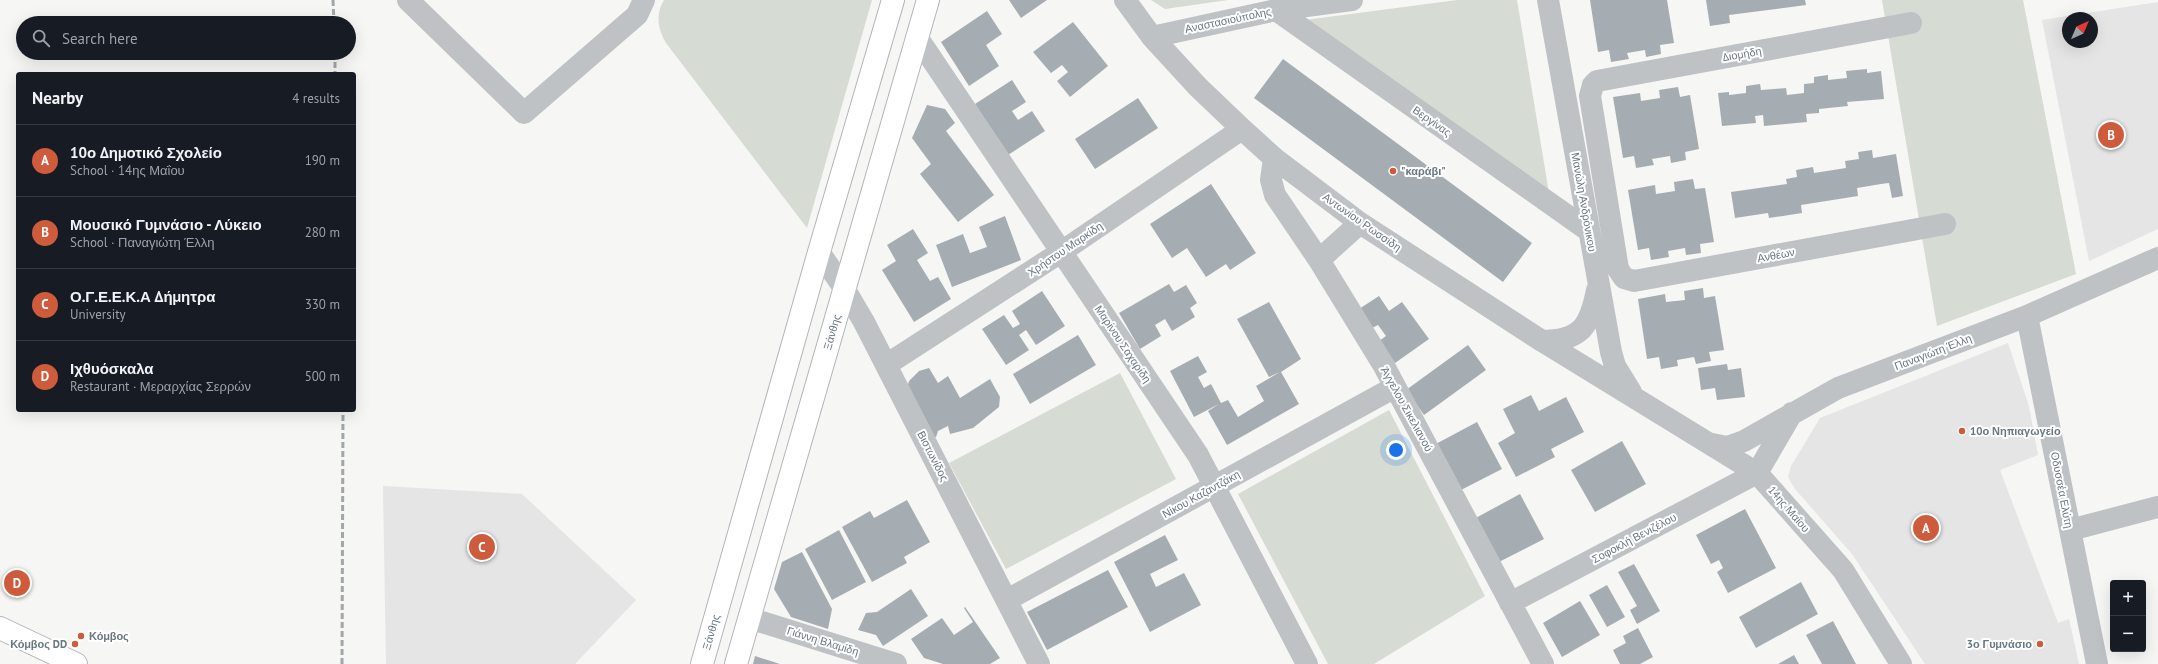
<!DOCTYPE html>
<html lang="en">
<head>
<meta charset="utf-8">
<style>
	:root { --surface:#171b24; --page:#20242c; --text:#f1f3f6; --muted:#9ea1a6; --line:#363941; --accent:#ce5c3c }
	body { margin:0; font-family:"PT Sans",sans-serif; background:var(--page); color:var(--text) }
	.controls { position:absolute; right:12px; bottom:12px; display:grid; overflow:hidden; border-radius:4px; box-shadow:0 4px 16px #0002 }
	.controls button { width:36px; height:36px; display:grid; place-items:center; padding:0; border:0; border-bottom:1px solid var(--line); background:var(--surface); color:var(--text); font:20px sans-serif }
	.compass { position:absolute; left:2062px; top:12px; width:36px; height:36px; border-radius:50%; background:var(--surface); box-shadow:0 4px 16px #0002; rotate:44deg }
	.you { position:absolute; left:1396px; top:450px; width:14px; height:14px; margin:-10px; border:3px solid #fff; border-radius:50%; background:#1a73e8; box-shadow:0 0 0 6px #1a73e833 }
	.badge { display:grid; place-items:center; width:26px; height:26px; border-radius:50%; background:var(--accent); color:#fff; font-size:13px; font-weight:700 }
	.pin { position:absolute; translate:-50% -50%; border:2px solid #fff; box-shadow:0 1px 4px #0006 }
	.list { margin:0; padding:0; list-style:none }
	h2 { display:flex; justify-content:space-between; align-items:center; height:52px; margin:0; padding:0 16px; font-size:17px }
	h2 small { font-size:13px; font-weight:400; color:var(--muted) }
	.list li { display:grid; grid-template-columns:26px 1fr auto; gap:12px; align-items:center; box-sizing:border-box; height:72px; padding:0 16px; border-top:1px solid var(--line) }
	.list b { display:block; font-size:15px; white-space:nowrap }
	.list p { margin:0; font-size:13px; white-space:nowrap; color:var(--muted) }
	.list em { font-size:13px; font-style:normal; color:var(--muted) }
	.icon { flex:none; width:22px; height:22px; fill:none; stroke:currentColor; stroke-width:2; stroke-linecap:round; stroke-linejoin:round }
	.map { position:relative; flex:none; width:2158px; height:664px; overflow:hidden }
	.search { position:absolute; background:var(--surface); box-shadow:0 4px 16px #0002; left:16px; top:16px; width:340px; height:44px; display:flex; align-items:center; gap:10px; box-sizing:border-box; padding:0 14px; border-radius:22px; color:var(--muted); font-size:15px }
	.panel { position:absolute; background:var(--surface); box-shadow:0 4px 16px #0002; left:16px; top:72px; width:340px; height:340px; border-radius:4px }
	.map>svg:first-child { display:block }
</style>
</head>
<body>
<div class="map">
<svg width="2158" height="664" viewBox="0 0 2158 664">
	<rect width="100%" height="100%" fill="#f6f6f4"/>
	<!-- built -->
	<path fill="#e4e5e4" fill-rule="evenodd" d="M 2158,2 L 2158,229 L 2089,261 L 2042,20 ZM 2068,18 L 2092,18 L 2092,42 L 2068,42 Z
		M 2008,343 L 2029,406 L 2038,455 L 2000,470 L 2058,623 L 2069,619 L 2079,664 L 1925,664 L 1852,554 L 1795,489 L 1788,477 L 1791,466 L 1820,418 Z
		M 383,486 L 522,494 L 636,600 L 575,664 L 386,664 Z"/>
	<!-- green -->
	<path fill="#d6dbd3" d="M 664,0 L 872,0 L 807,228 L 666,43 C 658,29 655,15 664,0 Z
		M 1151,0 L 1228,0 L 1165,9 Z
		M 1457,0 L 1517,0 L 1550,199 L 1305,20 Z
		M 1882,0 L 2023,0 L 2076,274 L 1937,326 Z
		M 1120,373 L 1176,479 L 1006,569 L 949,463 Z
		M 1389,410 L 1485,596 L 1374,664 L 1328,664 L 1238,494 Z"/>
	<!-- building -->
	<path fill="#a6adb2" d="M 1009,0 L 1047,0 L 1021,18 Z
		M 1590,0 L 1667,0 L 1674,43 L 1660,45 L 1661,54 L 1646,57 L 1645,50 L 1627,53 L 1629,59 L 1611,62 L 1609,50 L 1598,52 Z
		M 1706,0 L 1805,0 L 1806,5 L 1729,15 L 1730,23 L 1710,26 Z
		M 987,11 L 1002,34 L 986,45 L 999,66 L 969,86 L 941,42 Z
		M 1073,22 L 1108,66 L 1070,97 L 1057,81 L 1068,72 L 1062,65 L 1051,73 L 1033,52 Z
		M 1283,59 L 1532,243 L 1503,282 L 1254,98 Z
		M 1867,69 L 1867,73 L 1881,71 L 1884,99 L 1847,102 L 1848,106 L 1819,109 L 1819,113 L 1806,114 L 1807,122 L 1764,126 L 1763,115 L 1755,116 L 1756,123 L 1722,126 L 1718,93 L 1729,92 L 1729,95 L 1746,93 L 1746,86 L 1760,84 L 1761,90 L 1786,88 L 1787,95 L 1804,93 L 1804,84 L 1814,83 L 1814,77 L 1828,75 L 1828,80 L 1847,78 L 1846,71 Z
		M 1012,80 L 1026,102 L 1012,111 L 1018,120 L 1032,111 L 1045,131 L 1008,155 L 975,104 Z
		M 1678,87 L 1680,97 L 1690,95 L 1699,149 L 1685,152 L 1686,160 L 1671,163 L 1670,156 L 1652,159 L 1654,165 L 1636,168 L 1634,156 L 1623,158 L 1613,97 L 1640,93 L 1641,101 L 1660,98 L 1659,90 Z
		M 1138,98 L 1158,128 L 1095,169 L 1075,139 Z
		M 927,105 L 945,109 L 955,123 L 946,131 L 994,195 L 958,222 L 920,174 L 931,164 L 912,138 Z
		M 1872,150 L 1873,158 L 1896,154 L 1903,196 L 1892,198 L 1889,183 L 1881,184 L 1857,188 L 1858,196 L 1801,205 L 1802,213 L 1769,218 L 1768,213 L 1735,218 L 1731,192 L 1787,184 L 1786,179 L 1797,177 L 1796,170 L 1813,167 L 1814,173 L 1846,168 L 1845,161 L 1859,159 L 1858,152 Z
		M 1693,179 L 1695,189 L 1705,188 L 1714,242 L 1700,244 L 1701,253 L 1686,255 L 1685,248 L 1668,251 L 1669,257 L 1651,260 L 1649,248 L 1638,250 L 1628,190 L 1655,185 L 1656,194 L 1675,191 L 1674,182 Z
		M 1211,184 L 1256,253 L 1230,270 L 1226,264 L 1206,277 L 1187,248 L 1172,258 L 1150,224 Z
		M 1005,216 L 1021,260 L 952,287 L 936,245 L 963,234 L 970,253 L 987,247 L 979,227 Z
		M 913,229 L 928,253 L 917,260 L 930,281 L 938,277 L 951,299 L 914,322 L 882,270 L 896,261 L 887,245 Z
		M 1169,284 L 1174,292 L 1186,285 L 1197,303 L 1190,308 L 1195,317 L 1172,331 L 1165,319 L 1155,325 L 1161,336 L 1140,349 L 1119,313 Z
		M 1703,288 L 1704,298 L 1715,296 L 1724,350 L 1709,352 L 1711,361 L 1696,364 L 1694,357 L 1677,360 L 1678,366 L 1661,369 L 1659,357 L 1647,359 L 1638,299 L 1665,294 L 1666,302 L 1685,300 L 1684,291 Z
		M 1042,291 L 1065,326 L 1036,345 L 1026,330 L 1019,335 L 1029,350 L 1006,365 L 982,329 L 1004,315 L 1013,328 L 1020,324 L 1012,311 Z
		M 1379,296 L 1389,311 L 1402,302 L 1429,339 L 1395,363 L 1379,341 L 1386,336 L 1378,325 L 1372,328 L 1359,309 Z
		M 1269,302 L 1301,359 L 1281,372 L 1299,404 L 1227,445 L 1208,411 L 1219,404 L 1194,417 L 1170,371 L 1198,356 L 1207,372 L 1198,377 L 1204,388 L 1211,384 L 1221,403 L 1228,400 L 1238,417 L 1264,401 L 1256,386 L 1280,372 L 1269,377 L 1237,319 Z
		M 1078,335 L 1096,365 L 1030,404 L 1013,374 Z
		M 1468,345 L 1486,370 L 1424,415 L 1406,390 Z
		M 1727,364 L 1728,370 L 1741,368 L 1745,397 L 1717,400 L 1715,388 L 1701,390 L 1698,368 Z
		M 929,368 L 938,383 L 948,376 L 960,398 L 990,379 L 1000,397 L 999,407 L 973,428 L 950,434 L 948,426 L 938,431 L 936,437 L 929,436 L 906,391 L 909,381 L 919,371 Z
		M 1531,395 L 1539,411 L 1566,397 L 1584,432 L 1551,449 L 1555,457 L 1516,477 L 1498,443 L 1515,433 L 1503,409 Z
		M 1477,422 L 1502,469 L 1457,492 L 1432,446 Z
		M 1622,441 L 1646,484 L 1595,512 L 1571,470 Z
		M 1520,494 L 1544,539 L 1495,564 L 1472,520 Z
		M 907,500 L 930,542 L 904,557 L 907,563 L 872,582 L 842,527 L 870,511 L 874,518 Z
		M 1745,509 L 1776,568 L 1728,593 L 1717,572 L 1723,568 L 1719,560 L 1711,564 L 1696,535 Z
		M 839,530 L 866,582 L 832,600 L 805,549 Z
		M 1165,535 L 1178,560 L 1150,574 L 1156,587 L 1184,573 L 1201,605 L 1150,632 L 1114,562 Z
		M 802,552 L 832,609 L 828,629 L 791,617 L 774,589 L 782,562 Z
		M 1634,564 L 1660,611 L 1637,624 L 1630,610 L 1637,606 L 1618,572 Z
		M 1108,570 L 1128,607 L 1047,650 L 1027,612 Z
		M 1801,582 L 1818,614 L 1756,648 L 1739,617 Z
		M 1607,585 L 1625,617 L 1607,627 L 1589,595 Z
		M 911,589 L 928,616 L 883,646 L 876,635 L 858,630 L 866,613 L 877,612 Z
		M 1580,601 L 1600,635 L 1562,657 L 1543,623 Z
		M 965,607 L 1000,658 L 990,664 L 943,664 L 924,658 L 911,639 L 942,618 L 954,635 L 973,622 L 964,608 Z
		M 1833,621 L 1856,664 L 1822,664 L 1806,635 Z
		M 1638,628 L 1653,657 L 1640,664 L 1620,664 L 1613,650 L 1626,643 L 1623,636 Z
		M 1794,655 L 1799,664 L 1778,664 Z
		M 755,656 L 780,664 L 753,664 Z"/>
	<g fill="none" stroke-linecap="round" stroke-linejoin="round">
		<!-- major casing -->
		<g stroke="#b2b6b9" stroke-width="24">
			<path id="major" d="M 0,628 L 76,664
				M 702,664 L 819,252 L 893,0
				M 736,664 L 928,0"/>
		</g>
		<!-- minor -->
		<path stroke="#bec2c5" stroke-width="22" d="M 408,0 L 524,113 L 637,15 L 644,0
			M 1125,0 L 1152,37 L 1198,87 L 1242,129 L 1274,158 L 1360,223 L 1542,341 L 1757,473 L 1843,570 L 1901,664
			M 1548,0 L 1611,352 L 1615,366 L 1631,392
			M 1276,10 L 1589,231
			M 1911,23 L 1597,81 L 1593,85 L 1590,96 L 1618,269 L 1624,278 L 1634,281 L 1945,224
			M 917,37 L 1198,455 L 1307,664
			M 1152,37 L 1276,10 L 1352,0
			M 1274,158 L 1271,180 L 1275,195 L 1319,260 L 1384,366 L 1543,664
			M 819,252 L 844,288 L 864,322 L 1039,664
			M 1319,260 L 1360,223
			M 2027,316 L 2097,664
			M 1542,341 C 1581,341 1590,326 1597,290
			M 886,365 L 1061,252 L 1242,129
			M 1712,444 L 1727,447 L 1744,441 L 1838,388 L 2027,316 L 2158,258
			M 2070,530 L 2158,507
			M 1007,600 L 1395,387
			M 1510,603 L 1757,473 L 1792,413
			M 749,618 L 896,664"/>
		<!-- major -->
		<use href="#major" stroke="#fff" stroke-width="22"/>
		<!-- rail -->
		<path stroke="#a0a6aa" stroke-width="3" stroke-dasharray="6 3" stroke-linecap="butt" d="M 333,0 L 334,23
			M 335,53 L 335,74
			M 342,664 L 343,410"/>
	</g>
	<!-- markers -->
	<g fill="#ce5c3c" stroke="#fff" stroke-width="1.5">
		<circle cx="1393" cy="171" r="4"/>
		<circle cx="1962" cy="431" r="4"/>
		<circle cx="81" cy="636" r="4"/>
		<circle cx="75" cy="644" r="4"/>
		<circle cx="2040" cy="644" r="4"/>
	</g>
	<g text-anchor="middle" stroke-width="4" stroke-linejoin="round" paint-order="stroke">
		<!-- street labels -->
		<g font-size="11" fill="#697781" stroke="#fff">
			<text transform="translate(1228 20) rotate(-12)" y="4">Αναστασιούπολης</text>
			<text transform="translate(1742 54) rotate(-10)" y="4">Διομήδη</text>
			<text transform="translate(1432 121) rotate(35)" y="4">Βεργίνας</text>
			<text transform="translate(1584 202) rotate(80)" y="4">Μανώλη Ανδρόνικου</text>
			<text transform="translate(1362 222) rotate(35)" y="4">Αντωνίου Ρωσσίδη</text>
			<text transform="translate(1065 249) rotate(-34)" y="4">Χρήστου Μαρκίδη</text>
			<text transform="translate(1776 255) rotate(-10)" y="4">Ανθέων</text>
			<text transform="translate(832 332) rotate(-74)" y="4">Ξάνθης</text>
			<text transform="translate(1123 344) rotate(56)" y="4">Μαρίνου Σαχαρίδη</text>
			<text transform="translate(1933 352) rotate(-21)" y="4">Παναγιώτη Έλλη</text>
			<text transform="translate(1407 409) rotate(61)" y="4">Άγγελου Σικελιανού</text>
			<text transform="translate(933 456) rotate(63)" y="4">Βιστωνίδος</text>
			<text transform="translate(2062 490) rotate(79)" y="4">Οδυσσέα Ελύτη</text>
			<text transform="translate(1201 494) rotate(-29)" y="4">Νίκου Καζαντζάκη</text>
			<text transform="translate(1789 509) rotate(49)" y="4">14ης Μαΐου</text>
			<text transform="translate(1634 538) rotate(-28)" y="4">Σοφοκλή Βενιζέλου</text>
			<text transform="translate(711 632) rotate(-74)" y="4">Ξάνθης</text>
			<text transform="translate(823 641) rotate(17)" y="4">Γιάννη Βλαμίδη</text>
		</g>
		<!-- poi labels -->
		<g font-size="11" font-weight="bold" fill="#697781" stroke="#fff" text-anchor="start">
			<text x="1401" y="175">"καράβι"</text>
			<text x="1970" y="435">10ο Νηπιαγωγείο</text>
			<text x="89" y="640">Κόμβος</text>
			<text x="67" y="648" text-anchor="end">Κόμβος DD</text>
			<text x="2032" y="648" text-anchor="end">3ο Γυμνάσιο</text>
		</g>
	</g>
</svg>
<div class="controls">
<button>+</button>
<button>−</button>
</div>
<svg class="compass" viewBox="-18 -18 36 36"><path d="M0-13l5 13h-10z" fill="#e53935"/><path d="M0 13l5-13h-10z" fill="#9ea1a6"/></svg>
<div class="you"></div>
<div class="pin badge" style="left:1926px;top:528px">A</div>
<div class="pin badge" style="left:2111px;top:135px">B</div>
<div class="pin badge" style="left:482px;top:547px">C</div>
<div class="pin badge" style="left:17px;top:583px">D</div>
<div class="search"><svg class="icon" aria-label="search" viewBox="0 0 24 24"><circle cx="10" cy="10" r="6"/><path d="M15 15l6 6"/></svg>Search here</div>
<section class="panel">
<h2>Nearby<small>4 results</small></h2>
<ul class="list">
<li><span class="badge">A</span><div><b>10ο Δημοτικό Σχολείο</b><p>School · 14ης Μαΐου</p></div><em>190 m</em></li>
<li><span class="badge">B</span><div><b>Μουσικό Γυμνάσιο - Λύκειο</b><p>School · Παναγιώτη Έλλη</p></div><em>280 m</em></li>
<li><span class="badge">C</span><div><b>Ο.Γ.Ε.Ε.Κ.Α Δήμητρα</b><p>University</p></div><em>330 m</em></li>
<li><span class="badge">D</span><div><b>Ιχθυόσκαλα</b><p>Restaurant · Μεραρχίας Σερρών</p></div><em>500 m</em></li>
</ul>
</section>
</div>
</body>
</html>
